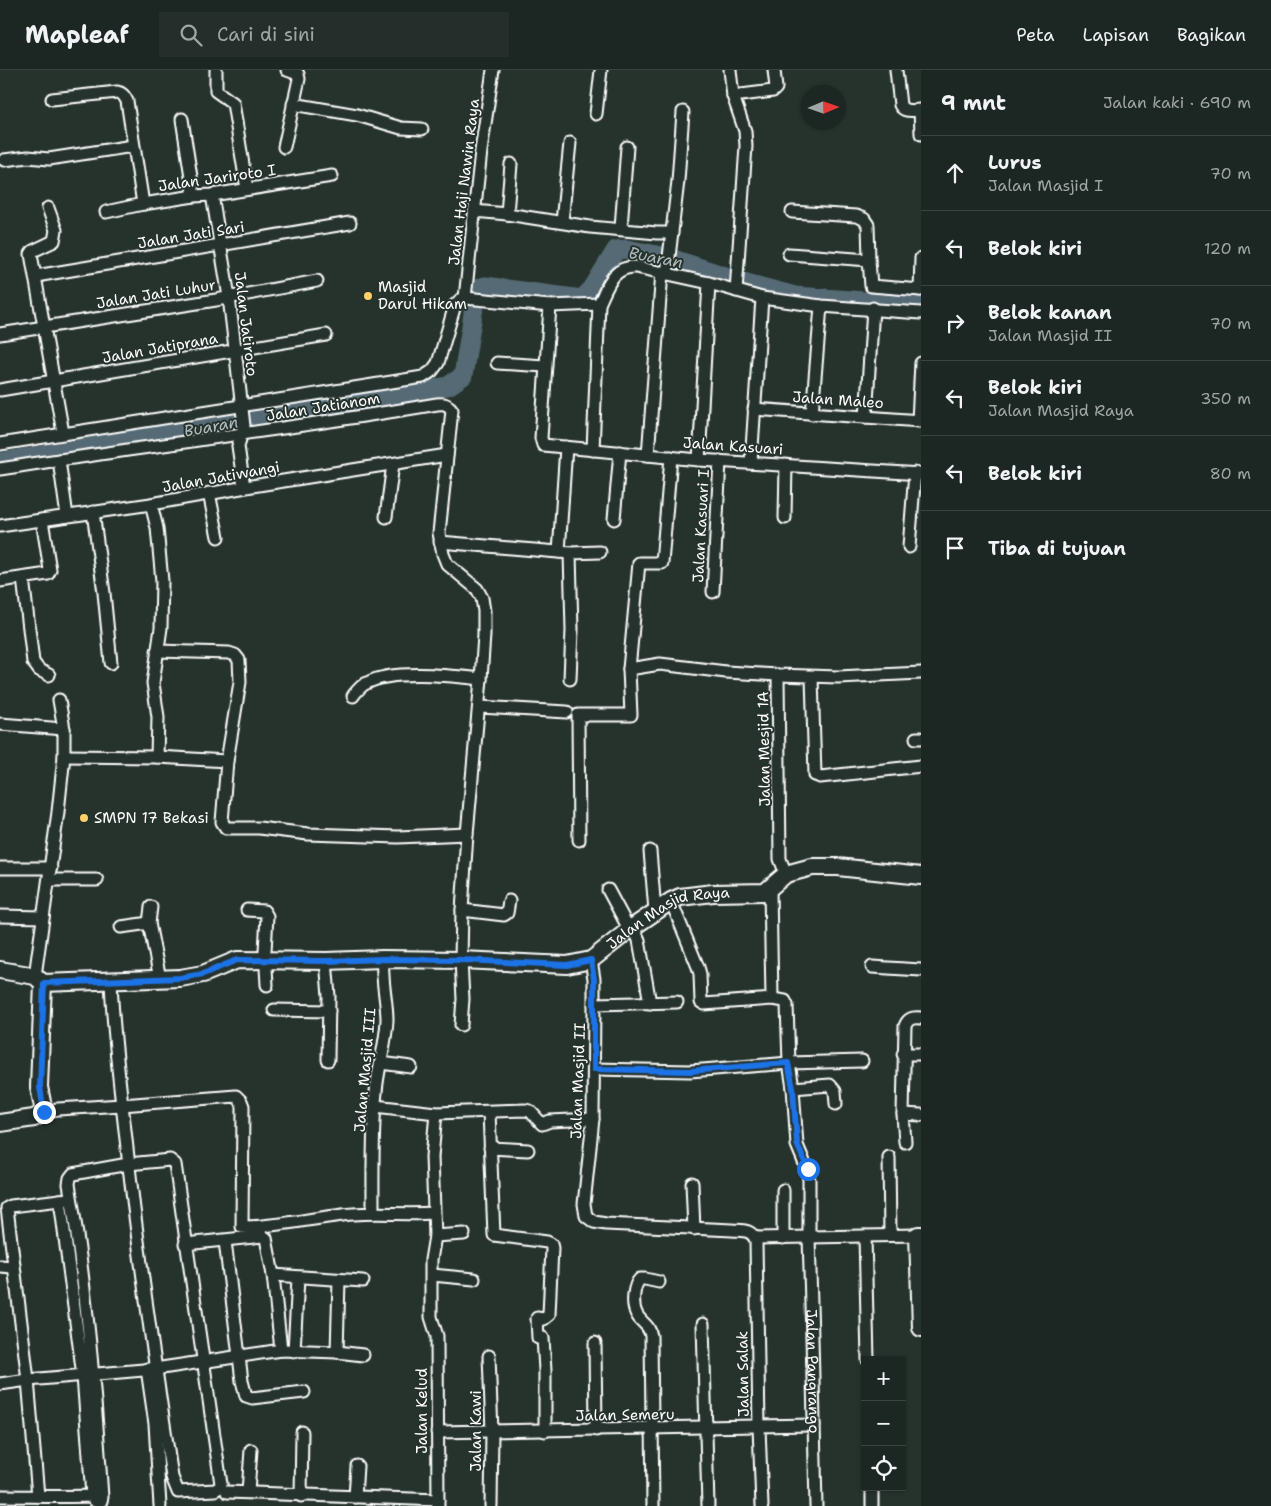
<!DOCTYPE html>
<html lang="id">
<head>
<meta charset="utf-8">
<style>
	:root { --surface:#1c2622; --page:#252e2a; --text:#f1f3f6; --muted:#a0a5a5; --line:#3a4340 }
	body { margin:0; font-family:"Shantell Sans",sans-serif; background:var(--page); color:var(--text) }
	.controls { position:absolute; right:15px; bottom:15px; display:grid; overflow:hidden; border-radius:0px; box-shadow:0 1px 4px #0004 }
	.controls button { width:45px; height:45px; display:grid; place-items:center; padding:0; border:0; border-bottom:1px solid var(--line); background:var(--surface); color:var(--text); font:25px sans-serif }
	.compass { position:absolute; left:801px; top:15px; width:45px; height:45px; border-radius:50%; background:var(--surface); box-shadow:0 1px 4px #0004; rotate:88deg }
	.stop { position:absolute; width:15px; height:15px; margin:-11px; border:4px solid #1a73e8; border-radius:50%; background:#fff }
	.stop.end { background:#1a73e8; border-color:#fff; box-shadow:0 1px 5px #0008 }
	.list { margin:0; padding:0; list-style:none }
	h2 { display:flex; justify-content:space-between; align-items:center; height:65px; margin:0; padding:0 20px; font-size:21px }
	h2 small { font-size:16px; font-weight:400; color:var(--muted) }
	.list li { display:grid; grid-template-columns:32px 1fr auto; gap:15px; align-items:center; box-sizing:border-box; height:75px; padding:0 20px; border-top:1px solid var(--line) }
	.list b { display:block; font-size:19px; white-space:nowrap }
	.list p { margin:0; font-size:16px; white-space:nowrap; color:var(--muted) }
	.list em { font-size:16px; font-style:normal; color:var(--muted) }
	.icon { flex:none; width:28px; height:28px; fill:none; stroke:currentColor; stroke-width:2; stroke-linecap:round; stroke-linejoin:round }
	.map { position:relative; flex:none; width:921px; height:1436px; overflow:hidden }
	header { display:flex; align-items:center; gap:30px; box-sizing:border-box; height:70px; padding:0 25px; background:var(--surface); border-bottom:1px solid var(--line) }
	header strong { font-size:24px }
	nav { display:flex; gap:28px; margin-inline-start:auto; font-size:18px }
	.search { width:350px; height:45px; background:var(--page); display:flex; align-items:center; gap:12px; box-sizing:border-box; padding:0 18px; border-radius:0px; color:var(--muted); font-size:19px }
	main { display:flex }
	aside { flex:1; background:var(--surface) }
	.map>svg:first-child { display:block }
</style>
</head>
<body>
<header>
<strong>Mapleaf</strong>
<div class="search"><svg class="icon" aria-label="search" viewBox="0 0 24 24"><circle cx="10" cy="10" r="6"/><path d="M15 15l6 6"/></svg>Cari di sini</div>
<nav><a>Peta</a><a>Lapisan</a><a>Bagikan</a></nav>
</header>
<main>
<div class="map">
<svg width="921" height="1436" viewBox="0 0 921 1436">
	<rect width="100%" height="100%" fill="#26332d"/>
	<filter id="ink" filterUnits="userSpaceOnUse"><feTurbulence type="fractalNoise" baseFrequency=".02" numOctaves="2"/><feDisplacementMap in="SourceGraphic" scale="10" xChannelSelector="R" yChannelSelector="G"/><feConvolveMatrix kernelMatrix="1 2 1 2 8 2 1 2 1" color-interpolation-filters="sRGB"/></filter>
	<g filter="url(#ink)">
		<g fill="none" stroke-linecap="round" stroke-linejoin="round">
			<!-- river -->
			<path stroke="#556b74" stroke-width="19" d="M 431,319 L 448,316 L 463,306 L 477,219 L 485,216 L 582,229 L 592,219 L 616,180 L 627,179 L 667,187 L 750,214 L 795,226 L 921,235
				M 0,392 L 422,321"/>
			<!-- street casing -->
			<g stroke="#fff" stroke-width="15">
				<g id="street">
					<path d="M 216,0 L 216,21 L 233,33 L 247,119"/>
					<path d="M 730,0 L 733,26 L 745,61 L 746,76 L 736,221"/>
					<path d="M 896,0 L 900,35 C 904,43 913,40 921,40"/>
					<path d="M 733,26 L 773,21 L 776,18 L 774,0"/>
					<path d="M 52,29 L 117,22 C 123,23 124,26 127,31 L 143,134"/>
					<path d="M 293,34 L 357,45 L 401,58 L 422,59"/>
					<path d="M 920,40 L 921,64"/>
					<path d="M 596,44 L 601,0"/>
					<path d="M 182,49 L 194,126"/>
					<path d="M 284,77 L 299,9 L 298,4 L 287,0"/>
					<path d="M 4,90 L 28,87 L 49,89 L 133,76"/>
					<path d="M 212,125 L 229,227 L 244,356 L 238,376 L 244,417"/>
					<path d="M 48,138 L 56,160 L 54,171 L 33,181 L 31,184 L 63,363"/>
					<path d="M 474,141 L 507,144 L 590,157 L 657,163 L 672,163"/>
					<path d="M 106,142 L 143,134 L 194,126 L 212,125 L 332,106"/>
					<path d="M 792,142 L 856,146 L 864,149 L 868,155 L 869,190 L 871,216 L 921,220"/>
					<path d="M 507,144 L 511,94"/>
					<path d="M 562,152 L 570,73"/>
					<path d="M 621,158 L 627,77"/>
					<path d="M 789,184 L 869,190"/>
					<path d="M 667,204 L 678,111 L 683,42"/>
					<path d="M 36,206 L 350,153"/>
					<path d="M 920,220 L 921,188"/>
					<path d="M 465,228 L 481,81 L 493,0"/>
					<path d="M 550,236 L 541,368 L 543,375 L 699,390 L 921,404"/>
					<path d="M 0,264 L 216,230 L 317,211"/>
					<path d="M 497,293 L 545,296"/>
					<path d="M 0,320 L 326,265"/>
					<path d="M 754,339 L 921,351"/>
					<path d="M 812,344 L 821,236"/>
					<path d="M 866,347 L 873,238"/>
					<path d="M 918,351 L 921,293"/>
					<path d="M 0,374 L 423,307 L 432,301 L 438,293 L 455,235 L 460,230 L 465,228 L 550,236 L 599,234"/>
					<path d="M 593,380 L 599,234 C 608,215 613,196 636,197 L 709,213 L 762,228 L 821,236 L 921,243"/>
					<path d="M 648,385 L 662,202"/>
					<path d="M 59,390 L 67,446"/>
					<path d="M 699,390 L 709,213"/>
					<path d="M 751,393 L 762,228"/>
					<path d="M 0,399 C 145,376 292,359 437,334 C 444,333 448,334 452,340 L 439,463 L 443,484 L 447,494 L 477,519 L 482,528 L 484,541 L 484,565 L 481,609 L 467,764 L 462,840 L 461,890 L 463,929 L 461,955"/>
					<path d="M 209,423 L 218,467"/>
					<path d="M 151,434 L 157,458 L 162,511 L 161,558 L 153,613 L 158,647 L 157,687"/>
					<path d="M 93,442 L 104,523 L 111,593"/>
					<path d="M 386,447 L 393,394"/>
					<path d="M 785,448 L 786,395"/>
					<path d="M 614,449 L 620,382"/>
					<path d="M 0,456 L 151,434 L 252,416 L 447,385"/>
					<path d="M 440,472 L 570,483 L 600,482"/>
					<path d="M 909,477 L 915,403"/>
					<path d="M 559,482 L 566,377"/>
					<path d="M 23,508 L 33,592 L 39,600 L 49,605"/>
					<path d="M 0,511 L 48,504 L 50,500 L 42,450"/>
					<path d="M 713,522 L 720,391"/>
					<path d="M 157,581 L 229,583 L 235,585 L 239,590 L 240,612 L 227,691 L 222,752 L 226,758 L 259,758 L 308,764 L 398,767 L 467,764"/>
					<path d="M 629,599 L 660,594 L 726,602 L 778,605 L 838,607 L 921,603"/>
					<path d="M 778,605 L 780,789 L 786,804"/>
					<path d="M 812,607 L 815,705 L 820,707 L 921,696"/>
					<path d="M 570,609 L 572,560 L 570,483"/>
					<path d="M 353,626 C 357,621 361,615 367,613 C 393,599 452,606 481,609"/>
					<path d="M 479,637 L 567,642"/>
					<path d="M 0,654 L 64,659"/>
					<path d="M 916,668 L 921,668"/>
					<path d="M 64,686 L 157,687 L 227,691"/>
					<path d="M 579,770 L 578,645 L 631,645 L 629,599 L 639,493 L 662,493 L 671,387"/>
					<path d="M 650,781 L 655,841"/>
					<path d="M 0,798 L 51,798"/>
					<path d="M 49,810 L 97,810"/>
					<path d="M 770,819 L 772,929"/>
					<path d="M 608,820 L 629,859"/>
					<path id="s1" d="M 671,831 L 698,897 L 700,904 L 701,932 L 704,934 L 772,929 L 785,931 L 787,935 L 789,993 L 793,1018 L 797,1075 L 807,1099 L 809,1110 L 809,1167 L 812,1267 L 816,1436"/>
					<path d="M 151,837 L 149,853 L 160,909"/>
					<path d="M 247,840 L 264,841 L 267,846 L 265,881 L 267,915"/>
					<path d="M 462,840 L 504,845 L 507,843 L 509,831"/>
					<path d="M 0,846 L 43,847"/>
					<path d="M 121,857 L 149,853"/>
					<path d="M 633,857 L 639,870 L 650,933"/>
					<path d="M 591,890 L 594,909 L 594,934 L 593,1049 L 584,1134 L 586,1146 L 594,1152 L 606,1154 L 732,1160 C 743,1161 752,1159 756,1171 L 759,1357 L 762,1436"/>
					<path d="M 326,891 L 329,926 L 328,990"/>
					<path d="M 872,897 L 921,900"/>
					<path d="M 35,906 L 58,742 L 64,686 L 64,659 L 59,630"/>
					<path d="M 594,934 L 677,932"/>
					<path d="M 274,940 L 329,941"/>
					<path d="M 903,984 L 921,984"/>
					<path d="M 381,993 L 411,997"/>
					<path d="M 594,999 L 690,1001 L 789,993 L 862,991"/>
					<path d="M 793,1018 L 830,1015 L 835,1021 L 836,1034"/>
					<path d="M 375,1036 L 436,1043 L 525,1040 L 530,1041 L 542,1054 L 550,1051 L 593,1049"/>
					<path d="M 44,1042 L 58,1039 L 122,1035 L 236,1026 L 241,1031 L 243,1036 L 242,1157 C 280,1157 315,1147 353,1144 C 380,1142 407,1145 433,1143"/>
					<path d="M 489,1042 L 494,1165 L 547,1172 L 551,1174 L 552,1178 L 549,1245 L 544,1249 L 537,1248 L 538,1268 L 543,1268 L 545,1300 L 545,1361"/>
					<path d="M 436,1043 L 432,1087 L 435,1166 L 431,1190 L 431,1247 L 437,1266 L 438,1436"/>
					<path d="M 903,1044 L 921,1045"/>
					<path d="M 905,1072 L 903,1044 L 905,956 C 908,948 913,947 921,948"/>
					<path d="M 490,1078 L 528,1080"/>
					<path d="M 889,1087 L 890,1165"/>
					<path d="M 692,1113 L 694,1159"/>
					<path d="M 783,1120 L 783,1168"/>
					<path d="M 60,1130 L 83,1306 L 92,1426 L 95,1431 L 101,1431 L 102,1427 C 95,1323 87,1218 69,1114 L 70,1108 L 73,1104 L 128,1094 L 170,1090 L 175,1094 L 221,1414 L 220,1417 L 215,1420 L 178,1422 L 172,1407 C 155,1295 138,1182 126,1069 C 120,1016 113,964 111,911"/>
					<path d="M 373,1143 C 373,1103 372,1062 376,1022 C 378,997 386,975 387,950 C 387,930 381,910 383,889"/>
					<path d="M 435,1166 L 464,1164"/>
					<path d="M 865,1166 L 868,1290"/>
					<path d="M 756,1168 L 918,1165"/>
					<path d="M 225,1171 L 242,1311 L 246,1326 L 252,1328 L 304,1322"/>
					<path d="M 185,1174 L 263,1166 L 266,1168 L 273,1205 L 281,1280"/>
					<path d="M 0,1196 L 13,1197"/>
					<path d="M 273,1205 L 363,1211"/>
					<path d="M 432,1205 L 474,1209"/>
					<path d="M 703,1254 L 708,1436"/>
					<path d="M 595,1273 L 596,1360"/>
					<path d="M 294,1281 L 298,1208"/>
					<path d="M 337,1282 L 339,1210"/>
					<path d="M 489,1286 L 492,1362 L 491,1436"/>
					<path d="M 147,1299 L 155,1354 L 160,1436"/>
					<path d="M 0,1314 L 28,1310 L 155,1299 L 281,1280 L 337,1282 L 363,1285"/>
					<path d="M 437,1362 L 814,1355"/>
					<path d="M 872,1417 L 872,1436"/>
					<path d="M 227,1422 L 438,1430"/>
					<path d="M 248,1422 L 251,1380"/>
					<path d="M 0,1426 C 31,1426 61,1427 92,1426"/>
					<path d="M 38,1426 L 28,1310 L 7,1138 L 11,1136 L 68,1129"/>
					<path d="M 301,1426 L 302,1362"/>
					<path d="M 355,1427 L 357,1396"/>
					<path d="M 653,1436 L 651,1266 C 649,1253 640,1253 636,1243 C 632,1234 633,1216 640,1209 L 645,1209 L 659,1212"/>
				</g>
			</g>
			<!-- secondary casing -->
			<g stroke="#fff" stroke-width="20">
				<g id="secondary">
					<path id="s2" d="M 0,900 L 35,906 L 43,913 L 180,908 L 203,904 L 237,890 L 326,891 L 383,889 L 461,890 L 567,895 L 591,890 L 633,857 L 671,831 L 680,827 L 713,823 L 765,822 L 786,804 L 812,797 L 838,797 L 921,806"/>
					<path d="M 0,1053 L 34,1048 L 44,1042 L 39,1017 L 43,913"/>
					<path d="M 921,1165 L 918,1165 L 921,1258"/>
				</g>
			</g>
			<!-- street -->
			<use href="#street" stroke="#26332d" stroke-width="11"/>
			<!-- secondary -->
			<use href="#secondary" stroke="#26332d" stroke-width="16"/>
		</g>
	</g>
	<g fill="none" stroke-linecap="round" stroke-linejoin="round" filter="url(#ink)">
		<!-- route -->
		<path stroke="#1a73e8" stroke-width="6" d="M 44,1042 L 40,1017 L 44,913 L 180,908 L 203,904 L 237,890 L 326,891 L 383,889 L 461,890 L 567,895 L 591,890 L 594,909 L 594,999 L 690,1001 L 788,993 L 793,1018 L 797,1074 L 808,1099"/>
	</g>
	<!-- markers -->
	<g fill="#ffd166" stroke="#26332d" stroke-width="2">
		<circle cx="368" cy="226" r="5"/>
		<circle cx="84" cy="748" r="5"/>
	</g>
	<g text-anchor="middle" stroke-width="4" stroke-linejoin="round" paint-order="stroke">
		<!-- street labels -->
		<g font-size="15" fill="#fff" stroke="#26332d">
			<text transform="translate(217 108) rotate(-8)" y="5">Jalan Jariroto I</text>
			<text transform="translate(464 112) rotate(-83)" y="5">Jalan Haji Nawin Raya</text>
			<text transform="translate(191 165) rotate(-9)" y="5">Jalan Jati Sari</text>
			<text transform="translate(156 224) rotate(-9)" y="5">Jalan Jati Luhur</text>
			<text transform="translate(246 254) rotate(83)" y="5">Jalan Jatiroto</text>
			<text transform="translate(160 278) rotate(-10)" y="5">Jalan Jatiprana</text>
			<text transform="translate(838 330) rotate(4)" y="5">Jalan Maleo</text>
			<text transform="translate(323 337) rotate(-9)" y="5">Jalan Jatianom</text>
			<text transform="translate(733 376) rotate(4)" y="5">Jalan Kasuari</text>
			<text transform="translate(221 407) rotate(-10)" y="5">Jalan Jatiwangi</text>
			<text transform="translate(701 456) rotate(-87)" y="5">Jalan Kasuari I</text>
			<text transform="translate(764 679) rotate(-91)" y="5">Jalan Mesjid 1A</text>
			<text dy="5" stroke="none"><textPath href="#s2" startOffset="689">Jalan Masjid Raya</textPath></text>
			<text transform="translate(365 1000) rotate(-85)" y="5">Jalan Masjid III</text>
			<text transform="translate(578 1011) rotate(-88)" y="5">Jalan Masjid II</text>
			<text dy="5" stroke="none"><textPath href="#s1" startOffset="565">Jalan Pangrango</textPath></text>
			<text transform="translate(743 1304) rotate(-91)" y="5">Jalan Salak</text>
			<text transform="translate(422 1341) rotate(-90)" y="5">Jalan Kelud</text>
			<text transform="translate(625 1345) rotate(-1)" y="5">Jalan Semeru</text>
			<text transform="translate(476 1361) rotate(-90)" y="5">Jalan Kawi</text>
		</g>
		<!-- poi labels -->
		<g font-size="15" fill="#fff" stroke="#26332d" text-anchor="start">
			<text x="378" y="222">Masjid<tspan x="378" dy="17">Darul Hikam</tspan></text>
			<text x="94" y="753">SMPN 17 Bekasi</text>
		</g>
		<!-- water labels -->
		<g font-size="16" font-style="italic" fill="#b2bcc0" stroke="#26332d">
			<text transform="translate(656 187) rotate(11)" y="6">Buaran</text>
			<text transform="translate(211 356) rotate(-10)" y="6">Buaran</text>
		</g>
	</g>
</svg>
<div class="controls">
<button>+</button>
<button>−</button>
<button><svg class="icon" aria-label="locate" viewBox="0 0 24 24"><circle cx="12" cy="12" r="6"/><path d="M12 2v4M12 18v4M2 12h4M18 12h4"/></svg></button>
</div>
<svg class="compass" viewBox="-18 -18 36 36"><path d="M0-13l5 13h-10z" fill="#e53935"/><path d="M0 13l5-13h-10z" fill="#a0a5a5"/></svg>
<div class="stop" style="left:808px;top:1099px"></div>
<div class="stop end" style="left:44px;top:1042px"></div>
</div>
<aside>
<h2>9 mnt<small>Jalan kaki · 690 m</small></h2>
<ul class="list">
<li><svg class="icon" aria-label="ahead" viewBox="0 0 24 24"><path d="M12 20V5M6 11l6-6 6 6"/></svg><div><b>Lurus</b><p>Jalan Masjid I</p></div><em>70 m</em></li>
<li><svg class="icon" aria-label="left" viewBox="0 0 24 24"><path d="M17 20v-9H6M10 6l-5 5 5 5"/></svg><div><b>Belok kiri</b></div><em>120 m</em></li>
<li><svg class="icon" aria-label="right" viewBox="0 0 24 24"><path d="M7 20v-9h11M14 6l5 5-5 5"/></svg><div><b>Belok kanan</b><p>Jalan Masjid II</p></div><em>70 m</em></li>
<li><svg class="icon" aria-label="left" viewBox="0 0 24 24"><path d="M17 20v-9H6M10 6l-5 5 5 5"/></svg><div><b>Belok kiri</b><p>Jalan Masjid Raya</p></div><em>350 m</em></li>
<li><svg class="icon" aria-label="left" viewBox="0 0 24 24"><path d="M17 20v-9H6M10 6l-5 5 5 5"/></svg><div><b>Belok kiri</b></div><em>80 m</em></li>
<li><svg class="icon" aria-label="arrive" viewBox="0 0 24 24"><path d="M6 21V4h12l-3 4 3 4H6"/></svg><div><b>Tiba di tujuan</b></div></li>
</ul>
</aside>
</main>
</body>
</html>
